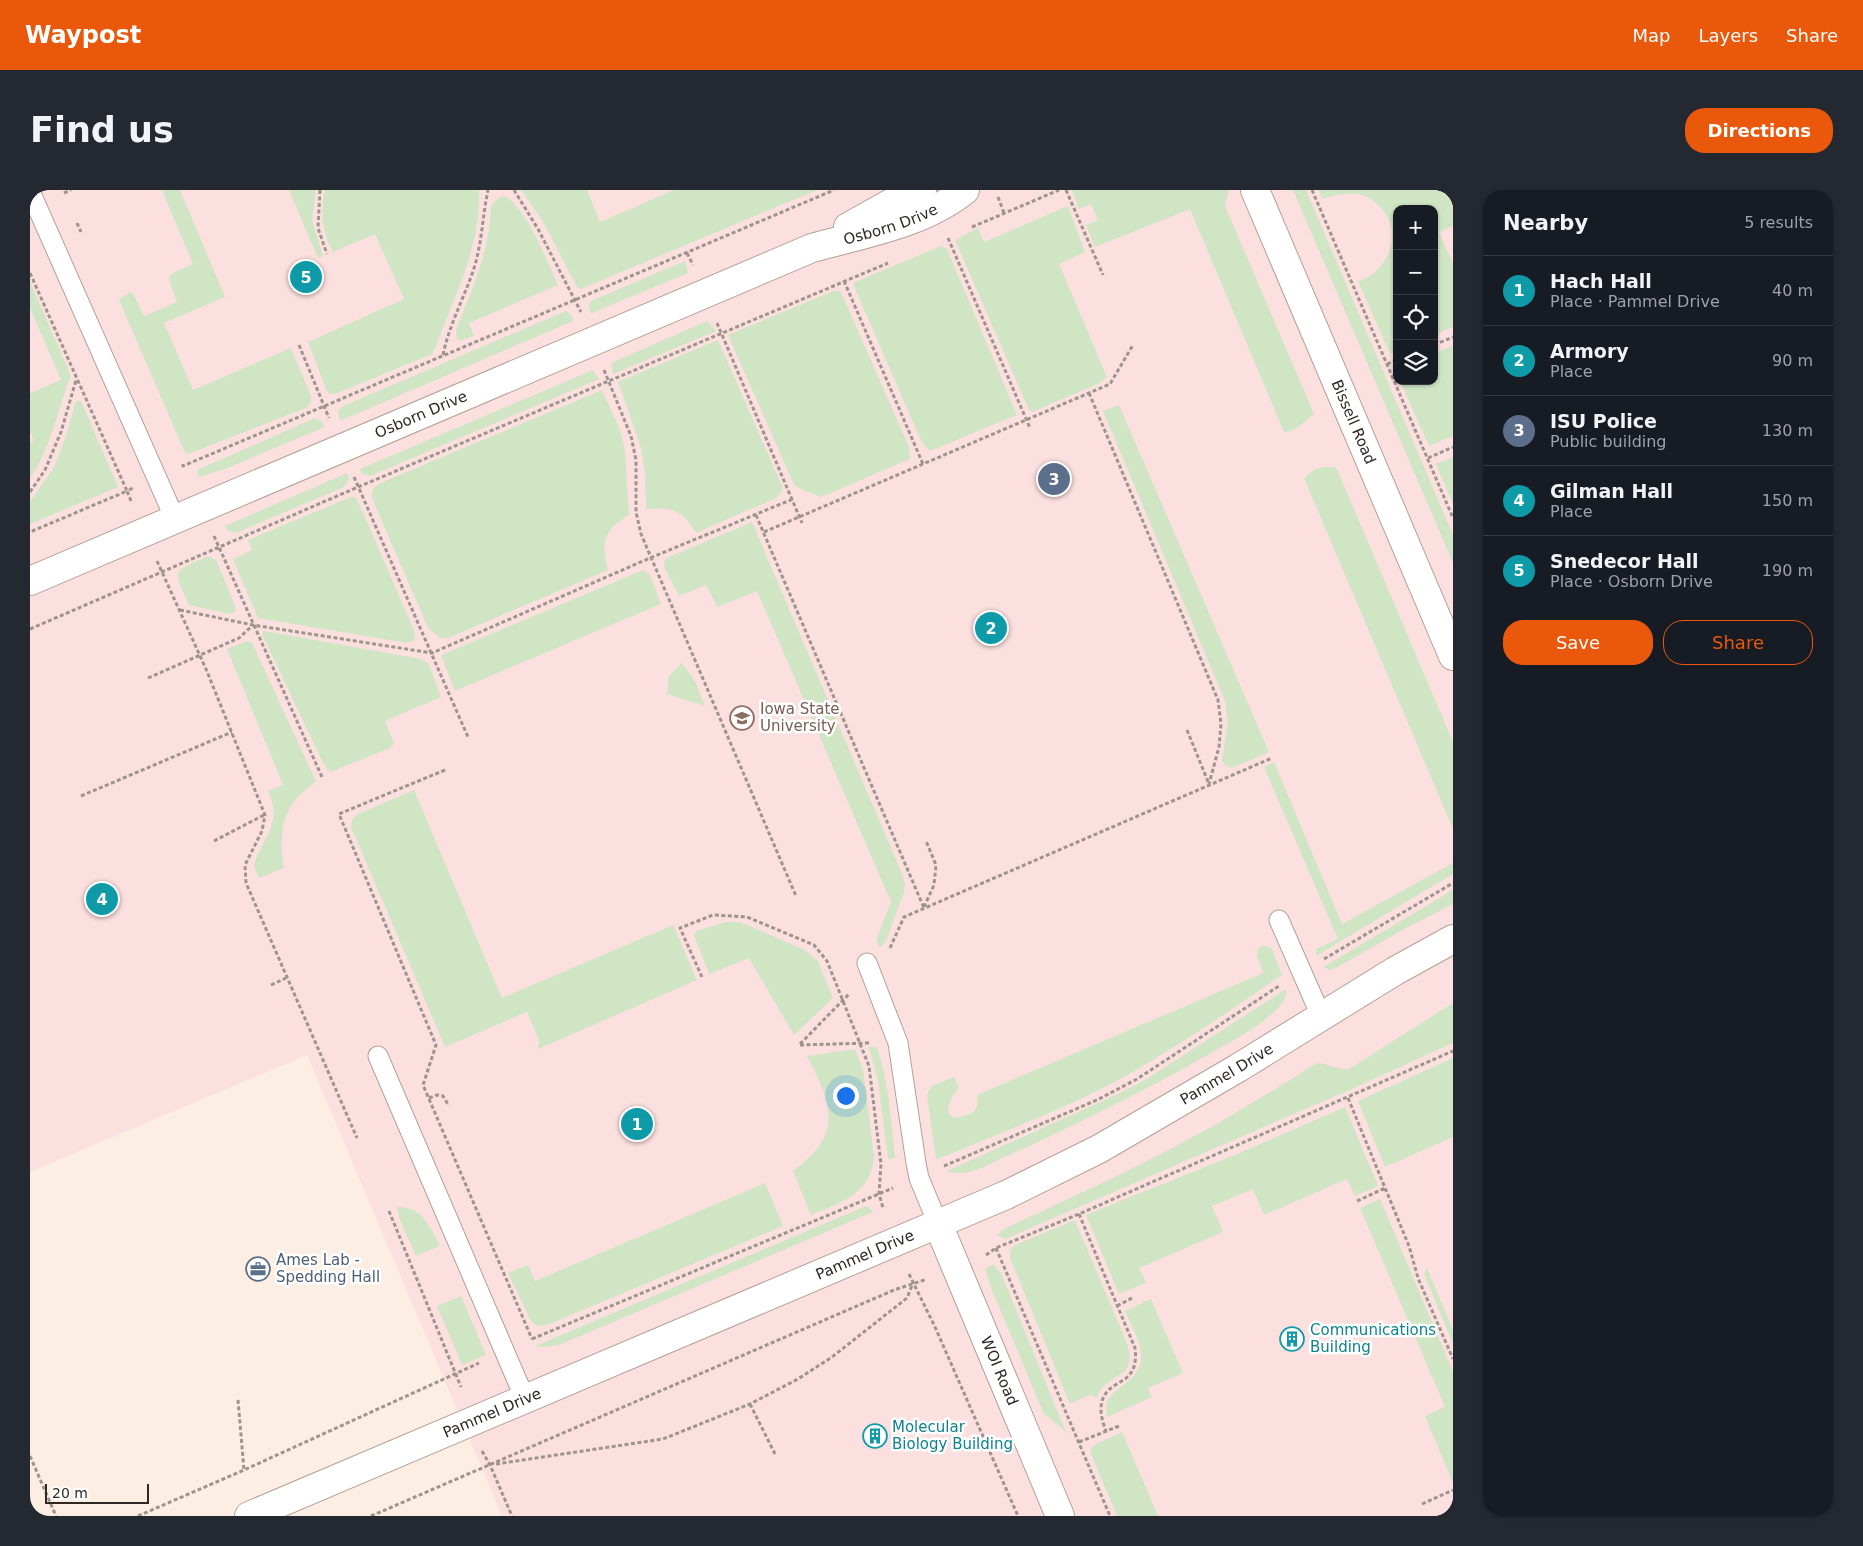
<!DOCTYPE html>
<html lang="en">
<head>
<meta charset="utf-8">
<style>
	:root { --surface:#171b24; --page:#242831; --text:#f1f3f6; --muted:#9ea1a6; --line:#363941; --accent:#ea580c }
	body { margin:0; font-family:"DejaVu Sans",sans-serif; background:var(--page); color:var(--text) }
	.controls { position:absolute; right:15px; top:15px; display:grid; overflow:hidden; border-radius:10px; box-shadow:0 1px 4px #0004 }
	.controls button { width:45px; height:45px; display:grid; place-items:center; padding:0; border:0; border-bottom:1px solid var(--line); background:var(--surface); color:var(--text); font:25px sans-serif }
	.scale { position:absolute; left:15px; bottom:12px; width:104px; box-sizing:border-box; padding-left:5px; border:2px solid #2f2823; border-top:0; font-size:14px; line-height:18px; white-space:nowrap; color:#2f2823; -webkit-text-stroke:4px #fff; paint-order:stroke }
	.you { position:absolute; left:815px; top:905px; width:18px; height:18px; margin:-12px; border:4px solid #fff; border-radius:50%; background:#1a73e8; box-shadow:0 0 0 8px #1a73e833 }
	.badge { display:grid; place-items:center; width:32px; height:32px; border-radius:50%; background:var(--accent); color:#fff; font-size:16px; font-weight:700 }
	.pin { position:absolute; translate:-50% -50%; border:2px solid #fff; box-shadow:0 1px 5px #0006 }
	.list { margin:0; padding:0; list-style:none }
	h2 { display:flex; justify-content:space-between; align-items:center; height:65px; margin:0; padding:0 20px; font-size:21px }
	h2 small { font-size:16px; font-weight:400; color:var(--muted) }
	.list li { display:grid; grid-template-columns:32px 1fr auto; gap:15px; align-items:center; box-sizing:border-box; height:70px; padding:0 20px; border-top:1px solid var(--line) }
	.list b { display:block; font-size:19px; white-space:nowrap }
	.list p { margin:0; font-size:16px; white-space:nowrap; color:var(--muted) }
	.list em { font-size:16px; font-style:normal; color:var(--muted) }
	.actions { display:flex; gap:10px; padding:15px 20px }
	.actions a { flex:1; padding:11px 0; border:1px solid var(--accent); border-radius:20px; text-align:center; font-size:18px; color:var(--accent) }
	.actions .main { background:var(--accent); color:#fff }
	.icon { flex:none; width:28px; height:28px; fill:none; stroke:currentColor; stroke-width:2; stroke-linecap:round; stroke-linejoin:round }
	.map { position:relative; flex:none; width:1423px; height:1326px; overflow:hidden; border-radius:20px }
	header { display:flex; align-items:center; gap:30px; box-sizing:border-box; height:70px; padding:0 25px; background:var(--accent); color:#fff }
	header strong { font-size:24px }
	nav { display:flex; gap:28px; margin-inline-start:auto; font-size:18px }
	.intro { display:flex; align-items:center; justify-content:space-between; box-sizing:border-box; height:120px; padding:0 30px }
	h1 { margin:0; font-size:35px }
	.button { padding:12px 22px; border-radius:20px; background:var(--accent); color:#fff; font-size:18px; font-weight:700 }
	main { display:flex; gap:30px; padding:0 30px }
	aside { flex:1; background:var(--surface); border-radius:20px; box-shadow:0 1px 4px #0004 }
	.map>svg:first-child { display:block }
</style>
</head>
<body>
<header>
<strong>Waypost</strong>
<nav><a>Map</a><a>Layers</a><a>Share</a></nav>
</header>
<div class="intro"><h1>Find us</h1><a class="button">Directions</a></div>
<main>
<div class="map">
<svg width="1423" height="1326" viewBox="0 0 1423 1326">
	<rect width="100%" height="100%" fill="#fdeee4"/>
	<!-- education -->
	<path fill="#fbe0df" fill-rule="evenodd" d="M 0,0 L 1423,0 L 1423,1326 L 472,1326 L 277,865 L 0,982 ZM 1367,19 L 1404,19 L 1404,191 L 1367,191 Z"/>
	<!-- green -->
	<path fill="#cfe5c4" d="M 132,0 L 150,0 L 195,107 L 134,133 L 163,200 L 261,158 L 281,206 L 281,213 L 276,218 L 156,265 L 89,110 L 100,102 L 104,105 L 114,126 L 147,112 C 137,81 132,88 163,74 Z
		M 259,0 L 286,0 L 282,30 L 293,66 L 288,68 Z
		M 295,0 L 449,0 C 451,56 425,105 406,156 L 402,164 L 305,204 L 300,204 L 297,201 L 278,152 L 374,109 L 345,44 L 303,62 C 292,42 290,22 295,0 Z
		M 491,0 L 557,0 L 570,32 L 644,0 L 787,0 L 551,99 L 547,97 L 512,30 Z
		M 1042,0 L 1199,0 L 1195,16 L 1284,224 C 1275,231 1266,242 1254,242 L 1160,19 L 1065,57 L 1056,35 L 1068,30 L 1061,14 L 1049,19 Z
		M 1263,0 L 1276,0 L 1423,345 L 1423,373 Z
		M 1289,0 L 1423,0 L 1423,36 L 1409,42 L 1423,74 L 1423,137 L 1404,145 L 1404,19 L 1367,19 L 1367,161 L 1360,164 L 1328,91 C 1334,89 1341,86 1345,82 C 1365,63 1369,37 1350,17 C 1344,10 1335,5 1327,4 C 1314,3 1304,5 1292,9 Z
		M 475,6 C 496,18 518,72 528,95 L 439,133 L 444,146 L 432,150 L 428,150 C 423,141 429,133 432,124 C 447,90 460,53 461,15 L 470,7 Z
		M 1038,16 L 1055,62 L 1029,74 L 1077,187 L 1070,193 L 1002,222 L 999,220 L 925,50 L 948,38 L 954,52 Z
		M 911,56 L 917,59 L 987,225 L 900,261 L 892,253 L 823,94 L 825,92 Z
		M 655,71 L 658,83 L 562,123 L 560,122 L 559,114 L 563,110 Z
		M 0,92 L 41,186 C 27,220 21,259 0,288 L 0,253 L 4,251 L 0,241 L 0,203 L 31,190 L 0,118 Z
		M 806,100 L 811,102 L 879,257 L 880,269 L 791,307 L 773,300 L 764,295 L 698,145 Z
		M 536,121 L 542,126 L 543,131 L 310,231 L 308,221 L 313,216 Z
		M 677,131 L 686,141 L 583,184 L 581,173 Z
		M 688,150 L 752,296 L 752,302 L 746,308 L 666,343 C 653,319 641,317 616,319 L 615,282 L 611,258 L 588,192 Z
		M 1423,156 L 1423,246 L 1399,256 L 1370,191 L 1404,191 L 1404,163 Z
		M 563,180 L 569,189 L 340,286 L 332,284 L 330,279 Z
		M 572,200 L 591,242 L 595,262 L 599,325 C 573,341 571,351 578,380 L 418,448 L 410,448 L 398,438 L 341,306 L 343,299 L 348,294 Z
		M 46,211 L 51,211 L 88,297 L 0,334 L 0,312 L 24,277 L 36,246 Z
		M 1089,215 L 1239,562 L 1202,578 L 1196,576 L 1192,571 L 1198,532 L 1195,511 L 1073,221 Z
		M 285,228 L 291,231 L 295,237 L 195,279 L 169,287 L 167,280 Z
		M 1423,267 L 1423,314 L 1406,274 Z
		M 1295,277 L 1306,277 L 1423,552 L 1423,639 L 1274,288 L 1285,279 Z
		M 317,283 L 319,289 L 314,297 L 206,343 L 198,341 L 195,336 Z
		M 321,307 L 325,307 L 328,311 L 384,440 L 385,448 L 383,451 L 377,453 L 228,428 L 203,369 L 222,360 L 218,350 Z
		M 722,332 L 873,686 L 875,695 L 874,702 L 856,751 L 850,758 L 846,750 L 861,712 L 727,401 L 687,417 L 676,395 L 649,406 L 634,377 L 635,370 L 639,367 Z
		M 176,367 L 181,367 L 186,370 L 206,418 L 205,422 L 200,424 L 159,415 C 144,380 140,383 176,367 Z
		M 613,380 L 620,385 L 631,414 L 425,501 L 411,465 Z
		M 234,441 L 391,469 L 399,474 L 411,507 L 355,531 L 364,553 L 360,558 L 300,582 L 293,573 L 232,444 Z
		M 217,451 L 222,453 L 286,591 C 277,599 267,606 261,616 C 250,634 250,659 254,678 L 229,688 L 224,677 L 226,669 C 237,643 252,630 238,601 L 253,595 L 197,459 Z
		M 652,473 L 665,491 L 675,516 L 637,504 L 639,486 Z
		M 1244,572 L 1312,734 L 1423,673 L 1423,684 L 1286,766 L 1286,759 L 1308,749 L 1234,577 Z
		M 384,600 L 472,808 L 643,735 L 667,790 L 508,859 L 509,850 L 497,822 L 415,857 L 321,637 L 322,630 L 326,625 Z
		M 1423,700 L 1423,714 L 1376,738 L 1306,778 L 1300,780 L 1293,777 Z
		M 696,732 L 710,732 L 775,760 L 788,771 L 803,808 L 764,845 L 719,768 L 679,784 L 664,745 L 666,741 Z
		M 1231,756 L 1238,756 L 1242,759 L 1252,785 C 1201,820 1150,855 1096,886 C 1036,919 969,943 906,970 L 897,905 L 901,896 L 924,887 L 929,898 C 921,906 919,912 918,923 L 924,928 C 939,925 950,924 947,905 L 1233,783 L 1227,766 L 1227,760 Z
		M 1256,799 C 1256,805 1256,808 1252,813 C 1236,834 1204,850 1181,863 C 1106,906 1028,943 949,979 C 938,983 929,985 917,981 L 1088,904 L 1115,890 Z
		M 1423,813 L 1423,853 L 1317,901 L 975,1049 L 967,1045 L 974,1039 C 1031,1012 1089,986 1146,956 C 1194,931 1241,902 1287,873 C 1298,874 1309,880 1319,879 Z
		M 839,857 L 847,857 C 859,893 861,931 865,968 L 858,969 L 848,891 Z
		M 825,859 L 833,880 L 844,966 C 841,1004 812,1012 781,1025 L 763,981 C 814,944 802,915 777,866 Z
		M 1423,868 L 1423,947 L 1355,977 L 1328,911 Z
		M 1315,917 L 1348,996 L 1325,1006 L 1317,989 L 1234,1025 L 1223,999 L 1182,1016 L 1193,1042 L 1109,1078 L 1116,1093 L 1089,1104 L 1056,1025 L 1207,964 Z
		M 735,993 L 753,1036 L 517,1135 L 507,1136 L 501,1131 L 478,1083 L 498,1075 L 505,1091 Z
		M 1350,1009 L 1423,1182 L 1423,1293 L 1395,1226 L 1415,1217 L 1330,1018 Z
		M 836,1016 L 840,1018 L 843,1022 L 529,1155 L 514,1157 L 505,1156 Z
		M 367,1017 C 392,1016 400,1036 410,1056 L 386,1066 L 370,1030 Z
		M 1045,1030 L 1096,1151 C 1111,1193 1075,1180 1067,1208 L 1060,1205 L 1040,1214 L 980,1068 L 980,1060 L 985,1055 Z
		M 963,1074 L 971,1083 L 1038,1247 L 1033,1239 L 1014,1224 L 961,1098 L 955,1079 Z
		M 1397,1078 L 1423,1140 L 1423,1154 L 1394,1084 Z
		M 431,1106 L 456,1165 L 432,1175 L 407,1116 Z
		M 1121,1109 L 1153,1183 L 1118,1198 L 1122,1207 L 1077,1227 C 1070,1196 1106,1200 1111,1170 C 1113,1155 1101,1135 1095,1121 Z
		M 1092,1242 L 1093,1244 L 1128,1326 L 1087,1326 L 1061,1264 L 1060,1259 L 1066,1254 Z"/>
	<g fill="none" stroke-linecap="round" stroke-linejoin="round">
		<!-- lane casing -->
		<g stroke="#b3a195" stroke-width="21">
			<path id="lane" d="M 0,1 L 145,329
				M 1249,730 L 1291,826
				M 837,773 L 868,853 L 886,973 L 889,988 L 908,1034
				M 348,866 L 495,1209"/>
		</g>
		<!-- street casing -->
		<g stroke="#b3a195" stroke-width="30">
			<g id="street">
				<path d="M 818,37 L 861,13 L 892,0"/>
				<path id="s1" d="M 0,391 L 782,58 C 833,44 893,34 935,0"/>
				<path id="s2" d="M 908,1034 L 1030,1326"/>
			</g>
		</g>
		<!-- secondary casing -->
		<g stroke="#b3a195" stroke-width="30">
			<g id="secondary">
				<path id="s3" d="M 1225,0 L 1423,466"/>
				<path id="s4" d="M 219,1326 L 976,1005 L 1069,959 L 1208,878 L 1365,781 L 1423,749"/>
			</g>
		</g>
		<!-- path -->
		<path stroke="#9f948c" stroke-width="3" stroke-dasharray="4 2.5" stroke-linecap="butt" d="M 290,0 L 288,38 L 297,64
			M 484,0 L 508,39 L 551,122
			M 1036,0 L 1073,85
			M 1282,0 L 1423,328
			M 34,3 L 41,0
			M 968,7 L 974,23
			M 47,33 L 51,42
			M 942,37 L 1029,0
			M 918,48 L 1000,238
			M 657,63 L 663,75
			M 0,83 L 97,301 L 0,342
			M 814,91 L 893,274
			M 687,133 L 772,333
			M 269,155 L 299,228
			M 1404,155 L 1423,147
			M 413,165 C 419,136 432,112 442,84 C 452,57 452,28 458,0
			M 1357,174 L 1367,170
			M 574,180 L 601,246 L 606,270 L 606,322 L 611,344 L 766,706
			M 1059,203 L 1188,510 L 1191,534 L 1189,557 L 1179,594
			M 1398,268 L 1423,257
			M 153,274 L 153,276 L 804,0
			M 324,287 L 438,547
			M 0,302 L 15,280 L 31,242 L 46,190
			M 101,311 L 97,301 L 103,298
			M 726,325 L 894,718
			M 734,342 L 1080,194 L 1103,155
			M 184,346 L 292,587
			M 127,371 L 176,479 L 235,625 L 232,641 L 215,675 L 216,693 L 327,948
			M 150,420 L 223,435 L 402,463 L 620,368 L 763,309
			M 0,439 L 328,297 L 858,73
			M 118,488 L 209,448 L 223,435
			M 1157,540 L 1179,594
			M 415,580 L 309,624 L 406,855 L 393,895 L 502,1149
			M 51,606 L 202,542
			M 184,651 L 234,625
			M 894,717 L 904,695 L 906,675 L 896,651
			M 860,758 L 874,727 L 1242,568
			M 1294,769 L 1423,693
			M 672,787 L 650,738 L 683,725 L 717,727 L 784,755 L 797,771 L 839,876 L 851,974 L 849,1004 L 853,1018
			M 241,795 L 256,788
			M 770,854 L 820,803
			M 770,855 L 839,853
			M 399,908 L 407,905 L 413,906 L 419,916
			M 1318,908 L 1379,1056 L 1388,1088 L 1423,1169
			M 914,976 L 1069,909 L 1107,889 L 1249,796
			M 1327,1011 L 1355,998
			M 359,1021 L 431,1197
			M 1049,1024 L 1105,1158 C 1106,1166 1106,1177 1100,1184 C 1096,1190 1087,1193 1081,1198 C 1067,1209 1070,1226 1076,1241
			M 966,1058 L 1080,1326
			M 956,1065 L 966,1058 L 1049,1024 L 1423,861
			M 879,1084 L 905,1137 L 988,1326
			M 1087,1116 L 1104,1107
			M 502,1149 L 863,998
			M 208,1210 L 214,1280
			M 720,1214 L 745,1264
			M 1049,1252 L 1089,1236
			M 452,1261 L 460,1275 L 482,1326
			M 0,1266 L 26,1326
			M 466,1274 L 633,1249 L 720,1214 L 768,1189 L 802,1167 L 877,1108 L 883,1093
			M 1392,1314 L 1423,1300
			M 108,1326 L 214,1280 L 449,1173
			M 341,1326 L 864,1100 L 897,1089"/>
		<!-- lane -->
		<use href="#lane" stroke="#fff" stroke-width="19"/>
		<!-- street -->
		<use href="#street" stroke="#fff" stroke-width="28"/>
		<!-- secondary -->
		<use href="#secondary" stroke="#fff" stroke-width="28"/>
	</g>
	<!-- icons -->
	<defs>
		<g id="university-ring" transform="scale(1.25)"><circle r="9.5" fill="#fff" stroke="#8d6e63" stroke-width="1.5"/><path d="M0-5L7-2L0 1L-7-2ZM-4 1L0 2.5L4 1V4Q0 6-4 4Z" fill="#8d6e63"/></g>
		<g id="office-ring" transform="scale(1.25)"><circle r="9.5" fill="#fff" stroke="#5c6f8a" stroke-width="1.5"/><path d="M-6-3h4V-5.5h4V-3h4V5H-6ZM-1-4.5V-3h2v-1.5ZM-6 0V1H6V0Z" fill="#5c6f8a"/></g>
		<g id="building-ring" transform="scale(1.25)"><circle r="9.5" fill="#fff" stroke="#0f9aa8" stroke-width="1.5"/><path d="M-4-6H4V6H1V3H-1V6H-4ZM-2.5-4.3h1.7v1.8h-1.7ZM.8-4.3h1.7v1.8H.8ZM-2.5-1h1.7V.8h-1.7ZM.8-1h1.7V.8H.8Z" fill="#0f9aa8"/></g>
	</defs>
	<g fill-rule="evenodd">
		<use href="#university-ring" x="712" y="528"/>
		<use href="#office-ring" x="228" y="1079"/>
		<use href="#building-ring" x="1262" y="1149"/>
		<use href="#building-ring" x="845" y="1246"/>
	</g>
	<g text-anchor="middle" stroke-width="5" stroke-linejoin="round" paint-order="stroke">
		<!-- street labels -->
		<g font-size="15" fill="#2f2823" stroke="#fff">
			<text dy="5" stroke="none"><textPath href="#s1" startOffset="932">Osborn Drive</textPath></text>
			<text dy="5" stroke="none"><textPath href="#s1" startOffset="425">Osborn Drive</textPath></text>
			<text dy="5" stroke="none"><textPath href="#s3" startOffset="252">Bissell Road</textPath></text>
			<text dy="5" stroke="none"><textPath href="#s4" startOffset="1074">Pammel Drive</textPath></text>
			<text dy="5" stroke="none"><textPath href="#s4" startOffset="669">Pammel Drive</textPath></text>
			<text dy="5" stroke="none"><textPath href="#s2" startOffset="159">WOI Road</textPath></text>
			<text dy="5" stroke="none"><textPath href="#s4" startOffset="264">Pammel Drive</textPath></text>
		</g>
		<!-- education labels -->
		<g font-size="15" fill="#785e54" stroke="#fff" text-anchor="start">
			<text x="730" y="524">Iowa State<tspan x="730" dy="17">University</tspan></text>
		</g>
		<!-- service labels -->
		<g font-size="15" fill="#4e5e75" stroke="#fff" text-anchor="start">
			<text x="246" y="1075">Ames Lab -<tspan x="246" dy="17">Spedding Hall</tspan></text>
		</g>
		<!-- culture labels -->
		<g font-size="15" fill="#0d838f" stroke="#fff" text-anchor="start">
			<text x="1280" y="1145">Communications<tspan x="1280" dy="17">Building</tspan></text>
			<text x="862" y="1242">Molecular<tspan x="862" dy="17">Biology Building</tspan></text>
		</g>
	</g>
</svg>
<div class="controls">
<button>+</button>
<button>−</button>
<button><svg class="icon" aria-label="locate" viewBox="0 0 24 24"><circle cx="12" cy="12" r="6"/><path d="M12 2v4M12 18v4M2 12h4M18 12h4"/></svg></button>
<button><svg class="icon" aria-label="layers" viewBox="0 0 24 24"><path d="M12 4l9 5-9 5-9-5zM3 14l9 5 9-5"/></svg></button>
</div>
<div class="scale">20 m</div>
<div class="you"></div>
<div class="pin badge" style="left:607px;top:934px;background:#0f9aa8">1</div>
<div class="pin badge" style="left:961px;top:438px;background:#0f9aa8">2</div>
<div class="pin badge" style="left:1024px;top:289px;background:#5c6f8a">3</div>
<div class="pin badge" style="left:72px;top:709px;background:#0f9aa8">4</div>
<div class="pin badge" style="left:276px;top:87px;background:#0f9aa8">5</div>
</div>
<aside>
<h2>Nearby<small>5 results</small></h2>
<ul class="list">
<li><span class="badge" style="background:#0f9aa8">1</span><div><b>Hach Hall</b><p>Place · Pammel Drive</p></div><em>40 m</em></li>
<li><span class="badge" style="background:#0f9aa8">2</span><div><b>Armory</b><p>Place</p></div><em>90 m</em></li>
<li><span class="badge" style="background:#5c6f8a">3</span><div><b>ISU Police</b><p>Public building</p></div><em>130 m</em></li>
<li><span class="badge" style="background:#0f9aa8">4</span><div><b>Gilman Hall</b><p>Place</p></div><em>150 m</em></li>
<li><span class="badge" style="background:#0f9aa8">5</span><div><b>Snedecor Hall</b><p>Place · Osborn Drive</p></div><em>190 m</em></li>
</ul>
<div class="actions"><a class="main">Save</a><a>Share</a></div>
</aside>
</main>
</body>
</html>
